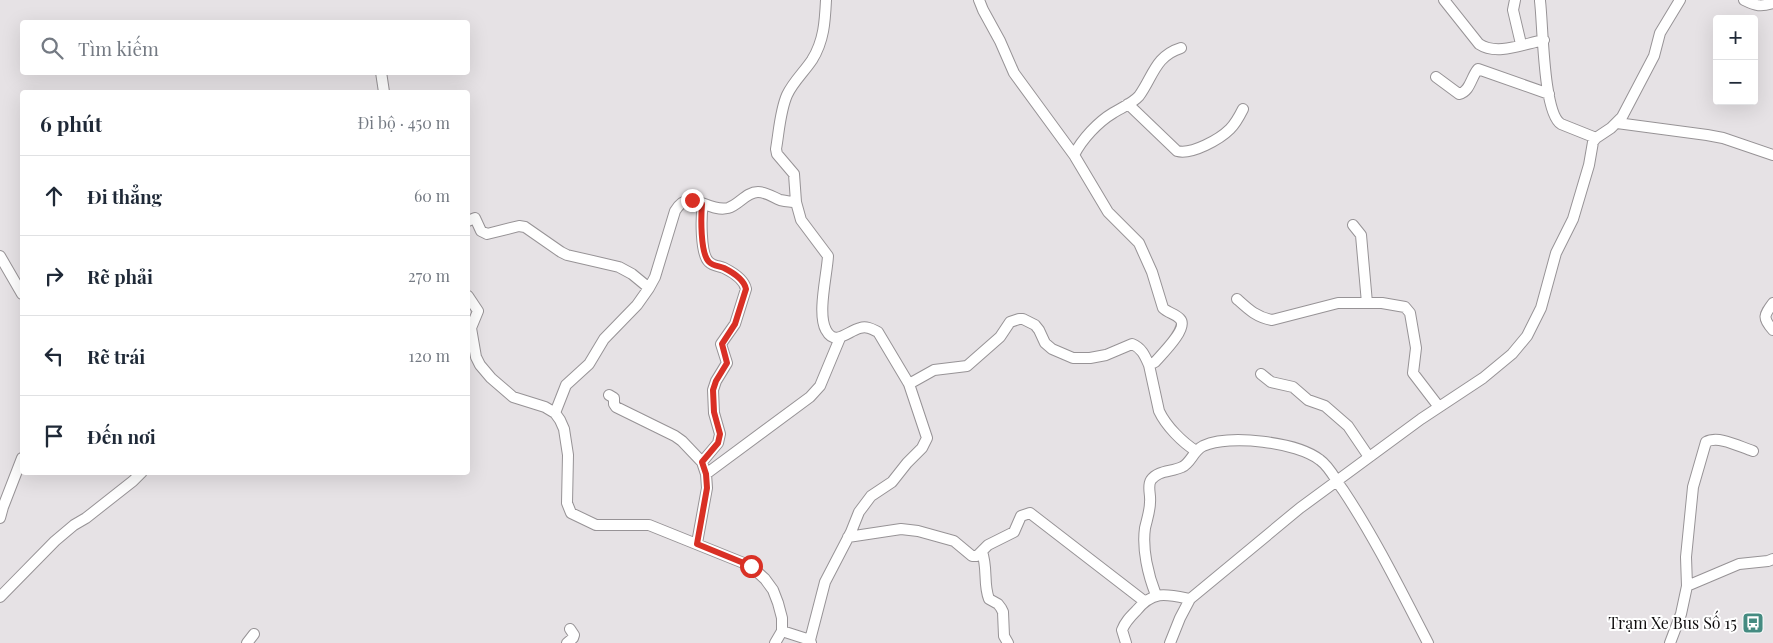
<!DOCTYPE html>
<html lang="vi">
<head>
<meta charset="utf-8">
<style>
	:root { --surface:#fff; --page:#f2f2f3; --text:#1f2937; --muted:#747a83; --line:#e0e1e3 }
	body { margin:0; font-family:"Playfair Display",serif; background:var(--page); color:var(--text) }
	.controls { position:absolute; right:15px; top:15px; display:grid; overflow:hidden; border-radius:5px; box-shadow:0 5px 20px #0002 }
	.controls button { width:45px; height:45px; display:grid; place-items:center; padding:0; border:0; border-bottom:1px solid var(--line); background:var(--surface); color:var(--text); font:25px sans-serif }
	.stop { position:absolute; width:15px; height:15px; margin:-11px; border:4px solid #d93025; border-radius:50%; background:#fff }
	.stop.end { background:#d93025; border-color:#fff; box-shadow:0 1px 5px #0008 }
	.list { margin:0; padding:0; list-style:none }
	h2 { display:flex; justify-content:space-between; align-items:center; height:65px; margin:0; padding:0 20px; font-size:21px }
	h2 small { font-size:16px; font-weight:400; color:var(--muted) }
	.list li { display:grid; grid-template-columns:32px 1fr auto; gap:15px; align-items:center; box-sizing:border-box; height:80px; padding:0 20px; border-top:1px solid var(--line) }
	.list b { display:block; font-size:19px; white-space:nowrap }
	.list em { font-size:16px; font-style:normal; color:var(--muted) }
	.icon { flex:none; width:28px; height:28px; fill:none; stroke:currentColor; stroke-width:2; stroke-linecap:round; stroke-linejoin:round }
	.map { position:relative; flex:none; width:1773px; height:643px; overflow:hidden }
	.search { position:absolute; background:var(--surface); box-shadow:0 5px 20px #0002; left:20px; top:20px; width:450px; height:55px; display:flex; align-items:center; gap:12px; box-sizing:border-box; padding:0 18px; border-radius:5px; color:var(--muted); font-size:19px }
	.panel { position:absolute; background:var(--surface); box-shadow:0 5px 20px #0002; left:20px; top:90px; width:450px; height:385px; border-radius:5px }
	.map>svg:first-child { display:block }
</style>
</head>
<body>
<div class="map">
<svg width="1773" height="643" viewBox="0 0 1773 643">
	<rect width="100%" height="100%" fill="#e6e2e5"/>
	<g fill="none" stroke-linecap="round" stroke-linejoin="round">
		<!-- minor casing -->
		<g stroke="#979396" stroke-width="12">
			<path id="minor" d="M 979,0 L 983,10 L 1000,41 L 1014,73 L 1074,155 L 1108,212 L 1139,243 L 1152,272 L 1163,308 C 1168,313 1176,314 1180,319 C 1189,328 1161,355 1155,362 L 1149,365 L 1159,411 C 1166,426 1182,442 1196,451
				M 1444,0 L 1479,44 C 1497,56 1523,44 1544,40
				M 1515,0 L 1513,10 L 1521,44
				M 1744,0 C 1756,6 1761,7 1773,3
				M 1540,1 C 1543,24 1543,113 1561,124 L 1596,138
				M 381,72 L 384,92
				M 1436,77 L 1459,94 C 1470,92 1471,77 1478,69 L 1549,94
				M 1128,104 L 1177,151 C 1192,155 1220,139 1230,129 C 1236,123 1239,117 1243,109
				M 1617,123 L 1707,135 L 1723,138 L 1773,155
				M 1074,155 C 1082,139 1098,122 1113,113 C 1121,108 1133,103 1139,96 C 1153,77 1155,56 1181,48
				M 468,221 L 475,218 L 481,231 L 487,234 L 519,226 L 525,227 L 561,252 L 567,255 L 619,267 L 632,274 L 649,288
				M 1353,225 L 1361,235 L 1367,303
				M 0,256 L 22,294
				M 468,296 L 478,311 L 471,328 L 476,357 L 480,365 L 491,378 L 513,397 L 545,407 L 555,413 L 560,420 L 564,429 L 568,455 L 567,503 L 571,513 L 596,525 L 649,525 L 751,566 L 765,579 L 773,590 L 778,603 L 782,618 L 782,631 L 775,643
				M 1237,299 C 1248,309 1256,317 1272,320 L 1338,303 L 1382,303 L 1405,307 L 1410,313 L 1416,348 L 1413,373 L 1439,407
				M 1773,303 C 1764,315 1762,318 1773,330
				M 1261,374 L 1271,382 L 1293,387 L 1308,400 L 1325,406 L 1348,426 L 1369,457
				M 909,384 L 934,370 L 967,366 L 1000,337 L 1010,322 L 1019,319 L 1023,319 L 1035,325 L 1039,330 L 1045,343 L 1052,349 L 1073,358 L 1090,358 L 1106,355 L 1132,344 C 1142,348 1145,356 1149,365
				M 609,395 L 614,398 L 614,404 L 616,407 L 675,436 L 682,441 L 702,462
				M 555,413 L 566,385 L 589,364 L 604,339 L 637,305 L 649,288 L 655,277 L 675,211 C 690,186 707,213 728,208 C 739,205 746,192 758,192 C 766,192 773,197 780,200 C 785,201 791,202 796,202
				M 706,474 L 810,397 L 820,386 L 840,338
				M 0,518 L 3,507 L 22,458
				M 848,537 L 901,529 L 918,531 L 954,541 L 972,556 L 977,556 L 988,545 L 1014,532 L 1021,516 L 1030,513 L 1144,601
				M 697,543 L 707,488 L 706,474 L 702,462 L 718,443 L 720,434 L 714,413 L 713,390 L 716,381 L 727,363 L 721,344 L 735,324 L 746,289 C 744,279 732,272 724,268 C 719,266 713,266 709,262 C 700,254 701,216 703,204
				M 982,552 C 988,569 983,584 989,599 L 998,604 L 1001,608 L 1003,612 L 1004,636 L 1008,643
				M 1687,586 L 1739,564 L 1768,561 L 1773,559
				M 1156,595 C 1148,575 1142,549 1145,528 C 1147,519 1150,511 1150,502 C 1151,495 1147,486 1151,480 C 1158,470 1172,472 1182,467 C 1191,463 1193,451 1203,446 C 1230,434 1297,442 1320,460 C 1330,467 1336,481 1343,490 C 1375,538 1401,591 1428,643
				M 0,597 L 55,541 L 74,525 L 86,518 L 133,481 L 142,472
				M 782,631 L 810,640
				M 247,643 L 254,634
				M 567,643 L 573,638 L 574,635 L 570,629
				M 811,643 L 810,640 L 825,582 L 851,532 L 859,512 L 871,496 L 892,482 L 907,463 L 922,448 L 927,438 L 909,384 L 878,332 C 872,329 867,326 860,328 C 848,331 835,347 826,330 C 817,314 827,275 828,256 L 801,220 L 796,202 L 794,174 L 777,154 L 776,149 C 779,132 780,111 787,95 C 793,82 804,72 812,60 C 824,41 825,21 826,0
				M 1126,643 L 1122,630 C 1125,622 1130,617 1136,611 C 1153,590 1166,594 1190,599
				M 1170,643 L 1180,618 L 1190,599 L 1300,508 L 1421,419 L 1483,378 L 1512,354 L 1527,336 L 1541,308 L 1556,253 L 1573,219 L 1589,165 L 1593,142 L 1596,138 L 1611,128 L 1622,117 L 1654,56 L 1660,33 L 1680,0
				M 1670,643 L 1681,614 L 1687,586 L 1686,557 L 1693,487 L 1706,442 C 1719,435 1740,447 1753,451"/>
		</g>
		<!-- minor -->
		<use href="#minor" stroke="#fff" stroke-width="10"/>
	</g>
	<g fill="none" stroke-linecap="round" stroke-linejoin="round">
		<!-- route -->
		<path stroke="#d93025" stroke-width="6" d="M 692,200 L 702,204 C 701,216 700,253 709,262 C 713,266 719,266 724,268 C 732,272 744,279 746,289 L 735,324 L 722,344 L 727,363 L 716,381 L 713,390 L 714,412 L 720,434 L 718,443 L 702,462 L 706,474 L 707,488 L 697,544 L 751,566"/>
	</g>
	<!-- icons -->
	<defs>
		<g id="bus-square" transform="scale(1.125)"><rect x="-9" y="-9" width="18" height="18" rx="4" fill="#458b81" stroke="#fff"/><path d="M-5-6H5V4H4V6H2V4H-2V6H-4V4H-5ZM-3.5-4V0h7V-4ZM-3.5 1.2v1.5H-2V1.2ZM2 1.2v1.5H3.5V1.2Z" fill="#fff"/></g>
	</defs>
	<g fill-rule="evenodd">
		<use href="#bus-square" x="1753" y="623"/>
	</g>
	<g text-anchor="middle" stroke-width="4" stroke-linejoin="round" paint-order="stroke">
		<!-- poi labels -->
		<g font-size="16" fill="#100e0f" stroke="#fff" text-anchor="end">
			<text x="1737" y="629">Trạm Xe Bus Số 15</text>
		</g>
	</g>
</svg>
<div class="controls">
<button>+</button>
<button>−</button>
</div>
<div class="stop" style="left:751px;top:566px"></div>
<div class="stop end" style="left:692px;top:200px"></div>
<div class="search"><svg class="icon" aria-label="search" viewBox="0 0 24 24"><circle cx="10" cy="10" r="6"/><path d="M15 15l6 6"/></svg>Tìm kiếm</div>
<section class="panel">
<h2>6 phút<small>Đi bộ · 450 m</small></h2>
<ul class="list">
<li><svg class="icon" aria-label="ahead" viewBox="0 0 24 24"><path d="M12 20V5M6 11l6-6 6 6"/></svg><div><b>Đi thẳng</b></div><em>60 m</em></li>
<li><svg class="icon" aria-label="right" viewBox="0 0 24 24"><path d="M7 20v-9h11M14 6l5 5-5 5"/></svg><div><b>Rẽ phải</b></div><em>270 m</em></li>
<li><svg class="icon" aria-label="left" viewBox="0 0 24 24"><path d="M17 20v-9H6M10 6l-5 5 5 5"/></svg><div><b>Rẽ trái</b></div><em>120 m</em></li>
<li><svg class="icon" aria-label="arrive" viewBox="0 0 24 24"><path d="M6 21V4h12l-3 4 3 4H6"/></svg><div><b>Đến nơi</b></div></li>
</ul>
</section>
</div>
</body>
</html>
